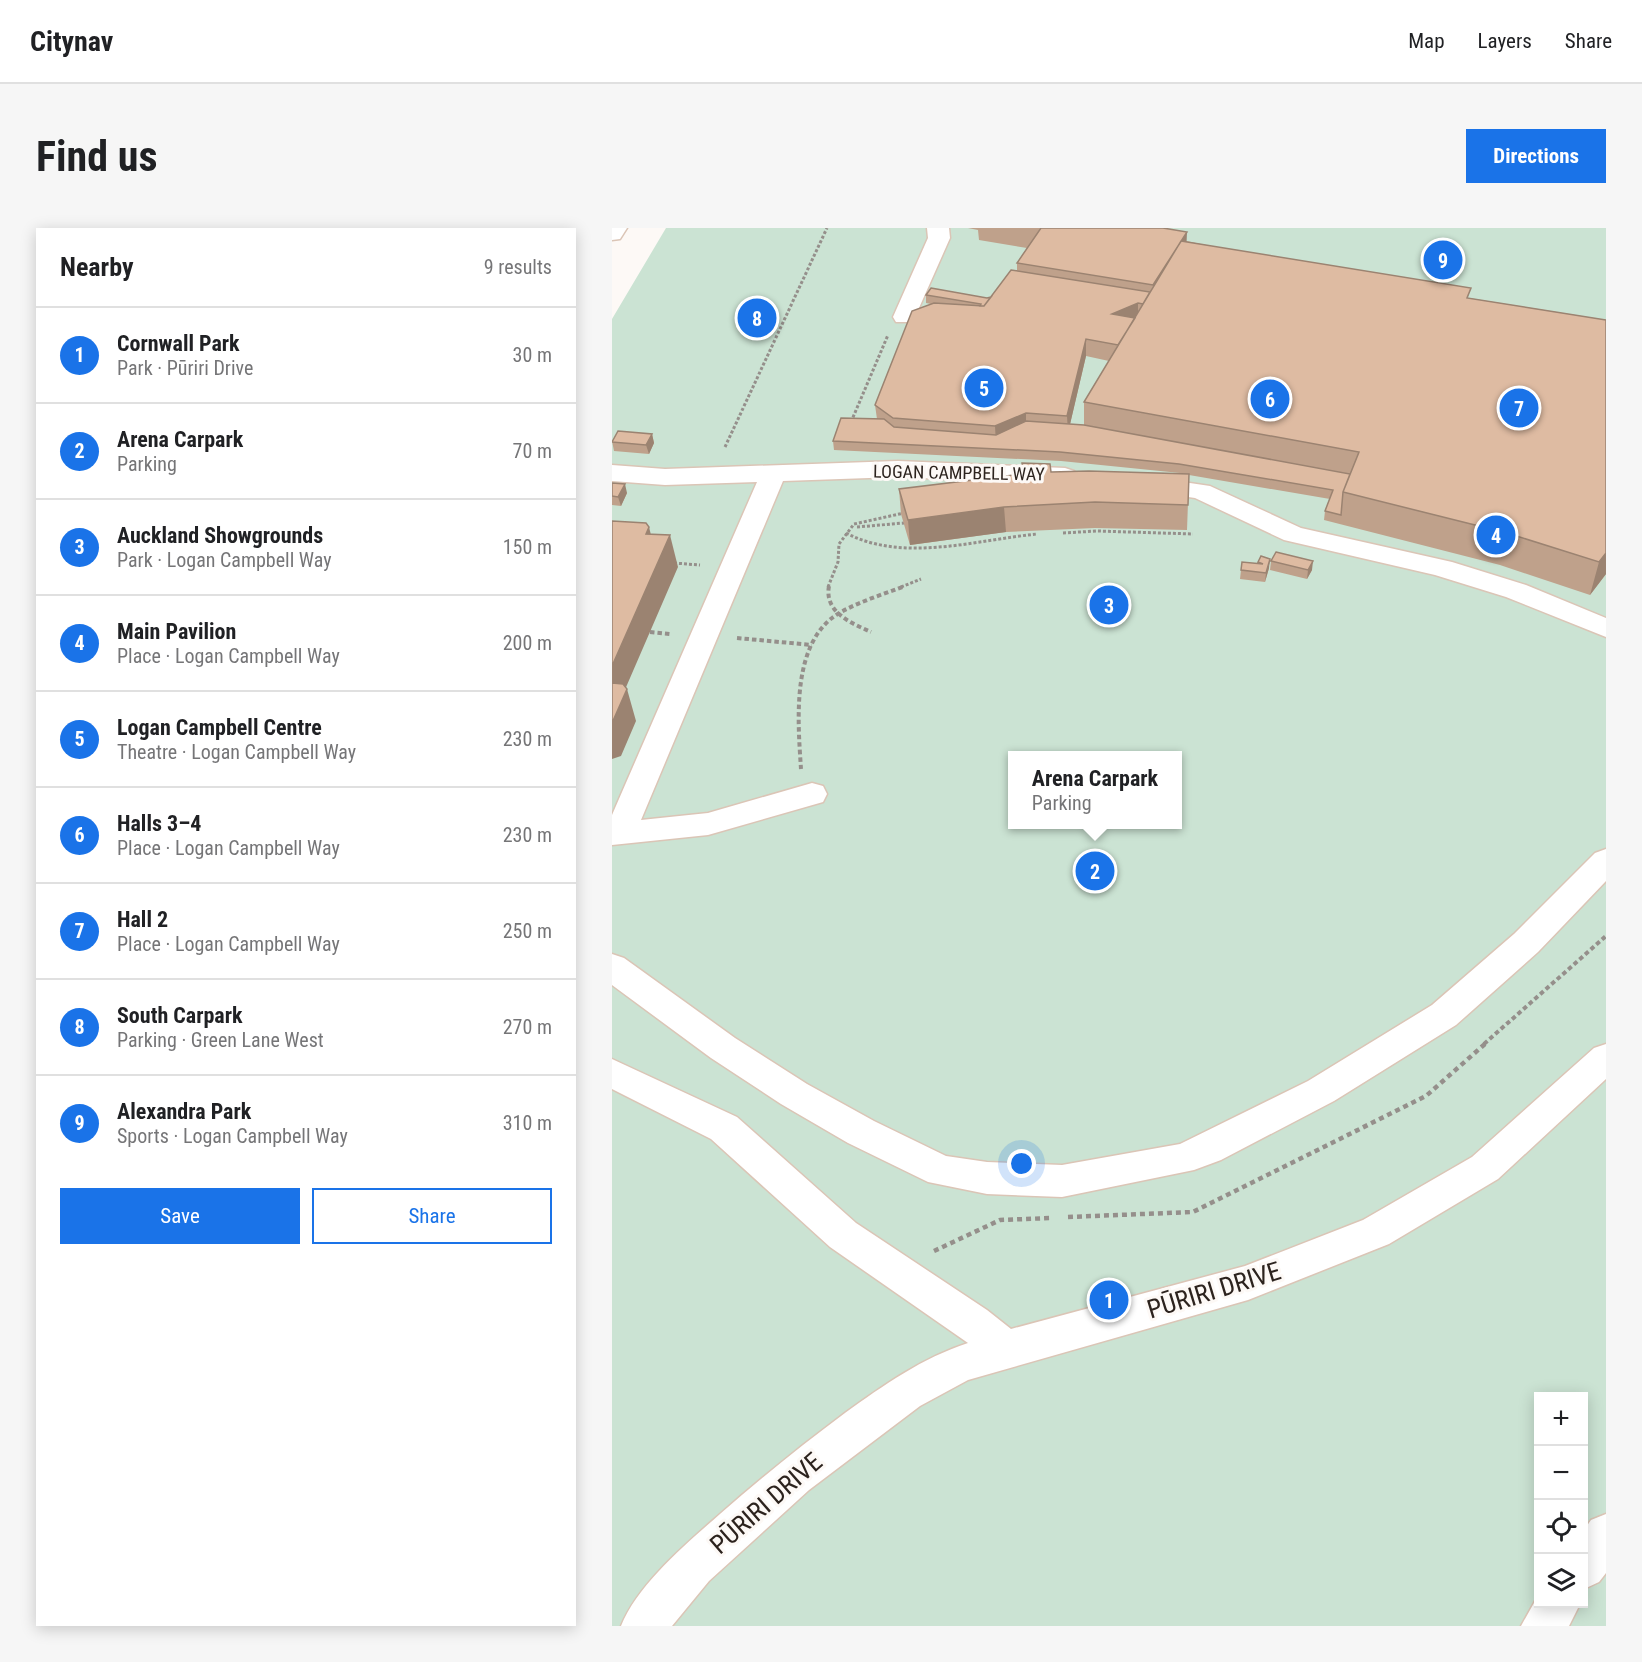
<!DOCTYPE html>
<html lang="en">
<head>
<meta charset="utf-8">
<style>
	:root { --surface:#fff; --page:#f6f6f6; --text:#202124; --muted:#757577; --line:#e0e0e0; --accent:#1a73e8 }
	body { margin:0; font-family:"Roboto Condensed",sans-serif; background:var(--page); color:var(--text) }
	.controls { position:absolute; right:18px; bottom:18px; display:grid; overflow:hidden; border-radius:0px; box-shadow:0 3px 15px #0003 }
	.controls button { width:54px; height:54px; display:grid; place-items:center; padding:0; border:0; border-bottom:2px solid var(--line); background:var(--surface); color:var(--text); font:30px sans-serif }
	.you { position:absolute; left:410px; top:936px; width:21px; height:21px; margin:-15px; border:4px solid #fff; border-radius:50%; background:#1a73e8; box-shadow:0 0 0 9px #1a73e833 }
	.badge { display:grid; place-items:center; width:39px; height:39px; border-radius:50%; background:var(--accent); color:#fff; font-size:20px; font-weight:700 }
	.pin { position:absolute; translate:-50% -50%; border:3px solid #fff; box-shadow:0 2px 6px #0006 }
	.popup { position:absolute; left:396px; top:523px; width:174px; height:78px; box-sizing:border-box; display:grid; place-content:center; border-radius:0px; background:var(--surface); filter:drop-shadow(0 2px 4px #0005); font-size:20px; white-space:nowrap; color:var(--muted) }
	.popup b { font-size:22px; color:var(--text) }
	.popup::after { content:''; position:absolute; left:50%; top:100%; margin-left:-12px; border:12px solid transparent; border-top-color:var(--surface) }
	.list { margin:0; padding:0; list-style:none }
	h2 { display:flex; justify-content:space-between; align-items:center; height:78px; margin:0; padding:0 24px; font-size:26px }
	h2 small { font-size:20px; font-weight:400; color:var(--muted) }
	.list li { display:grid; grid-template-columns:39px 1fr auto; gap:18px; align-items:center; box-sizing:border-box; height:96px; padding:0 24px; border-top:2px solid var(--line) }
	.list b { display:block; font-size:22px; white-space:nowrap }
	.list p { margin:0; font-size:20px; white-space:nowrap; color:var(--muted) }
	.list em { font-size:20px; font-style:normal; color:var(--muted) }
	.actions { display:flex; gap:12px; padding:18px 24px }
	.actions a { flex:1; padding:14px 0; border:2px solid var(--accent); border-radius:0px; text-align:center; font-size:21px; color:var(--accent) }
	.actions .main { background:var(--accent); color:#fff }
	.icon { flex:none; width:33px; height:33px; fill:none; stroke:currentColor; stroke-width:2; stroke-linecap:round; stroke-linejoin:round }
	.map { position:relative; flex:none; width:994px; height:1398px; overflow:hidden; border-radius:0px }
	header { display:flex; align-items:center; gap:36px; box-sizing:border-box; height:84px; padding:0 30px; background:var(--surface); border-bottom:2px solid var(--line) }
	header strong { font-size:28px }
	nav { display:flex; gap:33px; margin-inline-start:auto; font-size:21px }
	.intro { display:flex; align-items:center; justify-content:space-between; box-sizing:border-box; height:144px; padding:0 36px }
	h1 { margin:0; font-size:42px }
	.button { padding:15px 27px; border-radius:0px; background:var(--accent); color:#fff; font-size:21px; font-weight:700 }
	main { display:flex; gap:36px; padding:0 36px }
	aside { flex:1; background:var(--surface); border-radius:0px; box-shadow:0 3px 15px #0003 }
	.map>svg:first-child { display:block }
</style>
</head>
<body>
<header>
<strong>Citynav</strong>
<nav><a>Map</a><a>Layers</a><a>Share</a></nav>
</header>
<div class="intro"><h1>Find us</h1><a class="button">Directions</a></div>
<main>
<aside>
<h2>Nearby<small>9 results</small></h2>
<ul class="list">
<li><span class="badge">1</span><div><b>Cornwall Park</b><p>Park · Pūriri Drive</p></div><em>30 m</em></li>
<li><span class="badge">2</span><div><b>Arena Carpark</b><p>Parking</p></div><em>70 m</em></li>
<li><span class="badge">3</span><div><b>Auckland Showgrounds</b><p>Park · Logan Campbell Way</p></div><em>150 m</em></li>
<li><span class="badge">4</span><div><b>Main Pavilion</b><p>Place · Logan Campbell Way</p></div><em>200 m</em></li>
<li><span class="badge">5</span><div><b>Logan Campbell Centre</b><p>Theatre · Logan Campbell Way</p></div><em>230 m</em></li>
<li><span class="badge">6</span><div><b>Halls 3–4</b><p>Place · Logan Campbell Way</p></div><em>230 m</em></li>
<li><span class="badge">7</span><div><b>Hall 2</b><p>Place · Logan Campbell Way</p></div><em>250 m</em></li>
<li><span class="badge">8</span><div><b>South Carpark</b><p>Parking · Green Lane West</p></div><em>270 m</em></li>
<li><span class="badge">9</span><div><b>Alexandra Park</b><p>Sports · Logan Campbell Way</p></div><em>310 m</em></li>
</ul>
<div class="actions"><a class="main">Save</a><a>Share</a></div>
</aside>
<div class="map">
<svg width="994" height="1398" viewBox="0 0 994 1398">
	<rect width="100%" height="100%" fill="#fdf9f6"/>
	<!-- green -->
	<path fill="#cbe3d3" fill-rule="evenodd" d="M 54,0 L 994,0 L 994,1398 L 0,1398 L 0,91 ZM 400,528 L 566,528 L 566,596 L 400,596 ZM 927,1168 L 972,1168 L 972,1376 L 927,1376 Z"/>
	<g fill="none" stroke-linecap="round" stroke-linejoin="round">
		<!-- minor casing -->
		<g stroke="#dbc5b6" stroke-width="3">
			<path id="minor" d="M 315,0 L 337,0 L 338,10 L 303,89 L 300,94 L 284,94 L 281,89 L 316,10 Z
				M 286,233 L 453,240 L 462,243 L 466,248 L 462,253 L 453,256 L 286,249 L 171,253 L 29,592 L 96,585 L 200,555 L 211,558 L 215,566 L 211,574 L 96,607 L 0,617 L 0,587 L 145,254 L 53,257 L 0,253 L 0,237 L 53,241 Z
				M 531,248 L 598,258 L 689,300 L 840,334 L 914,357 L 994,390 L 994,409 L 894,369 L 823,347 L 672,312 L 583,270 L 522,261 L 518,256 L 522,251 Z
				M 994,621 L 994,653 L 926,724 L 844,797 L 722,873 L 609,932 L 582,942 L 450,969 L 375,966 L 316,954 L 236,915 L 169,876 L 99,830 L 0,757 L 0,726 L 12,730 L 123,810 L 195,856 L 262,893 L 334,928 L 375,934 L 450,937 L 568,916 L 696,853 L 820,777 L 902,706 L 983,625 Z
				M 994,816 L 994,851 L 886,951 L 777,1016 L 636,1072 L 356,1152 L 308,1178 L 197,1262 L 97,1353 L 60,1398 L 9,1398 C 26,1356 74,1316 108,1286 C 149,1250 190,1217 233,1185 C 272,1157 310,1130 356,1115 L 218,1019 L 99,911 L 0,861 L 0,831 L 125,889 L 244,995 L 375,1082 L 399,1101 L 633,1038 L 751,992 L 860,929 L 982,820 Z
				M 994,1286 L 994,1345 L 987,1354 L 972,1361 L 972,1302 L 979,1292 Z
				M 927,1366 L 927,1376 L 968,1376 L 957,1398 L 909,1398 Z"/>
		</g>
		<!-- major casing -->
		<g stroke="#dbc5b6" stroke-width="3">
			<path id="major" d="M 0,0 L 15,0 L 8,11 L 0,12 Z"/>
		</g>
		<!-- path-far2 -->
		<path stroke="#958f8b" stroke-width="3" stroke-dasharray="3 2" stroke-linecap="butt" d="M 239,194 L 276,107
			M 113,219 L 215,0
			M 245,299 L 292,295
			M 234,305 C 291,335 364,312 425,306
			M 451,305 L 485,303 L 581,306
			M 62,335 L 88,337
			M 216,359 L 226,334 L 227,316 L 242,296 L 292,285
			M 289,359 L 309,351"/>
		<!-- path-far1 -->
		<path stroke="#958f8b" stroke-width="4" stroke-dasharray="4.5 3" stroke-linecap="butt" d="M 217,358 C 212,384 239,395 259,404
			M 38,404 L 58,406
			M 125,410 L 200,417
			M 189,541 C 186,494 178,412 229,384 C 249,373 272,366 293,358
			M 872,816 L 994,708"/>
		<!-- path -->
		<path stroke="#958f8b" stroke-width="4.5" stroke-dasharray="5 4" stroke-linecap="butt" d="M 456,989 L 581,984 L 814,868 L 874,815
			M 322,1023 L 388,992 L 439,990"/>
		<!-- minor -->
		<use href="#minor" fill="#fff" fill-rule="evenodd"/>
		<!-- major -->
		<use href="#major" fill="#fff" fill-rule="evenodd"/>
	</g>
	<!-- wall -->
	<path fill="#bfa18b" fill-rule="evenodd" d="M 356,0 L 551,0 L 574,13 L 857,70 L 994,92 L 994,346 L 978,367 L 888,337 L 712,292 L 713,283 L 718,271 L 577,247 L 575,302 L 483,300 L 394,304 L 298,317 L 289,286 L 287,261 L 410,246 L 410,235 L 439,244 L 568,245 L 449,233 L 222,222 L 221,213 L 265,191 L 263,177 L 319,76 L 314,75 L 314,67 L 375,70 L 379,69 L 405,43 L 405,35 L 415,20 L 367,12 L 366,2 ZM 474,128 L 497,133 L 472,174 L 472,197 L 458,196 Z
		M 40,206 L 42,215 L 37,226 L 2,223 L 0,213 Z
		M 0,255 L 15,265 L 9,278 L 0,277 Z
		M 659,333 L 700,342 L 695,351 L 658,342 Z
		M 646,334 L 657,340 L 653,354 L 628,351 L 629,342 L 646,336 Z"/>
	<!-- shaded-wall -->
	<path fill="#9b8371" d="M 575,4 L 574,28 L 541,82 L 541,57 Z
		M 526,75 L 526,92 L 500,86 Z
		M 474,111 L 474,128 L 456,205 L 455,188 Z
		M 414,185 L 414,202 L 384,216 L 383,198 Z
		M 40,206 L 42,215 L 37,226 L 34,217 Z
		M 13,256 L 15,265 L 9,278 L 6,269 Z
		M 392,279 L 394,304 L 298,317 L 296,292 Z
		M 37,299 L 45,331 L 34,306 Z
		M 58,307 L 66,339 L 2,487 L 0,480 L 0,438 Z
		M 994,325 L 994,346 L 978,367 L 987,334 Z
		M 658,331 L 657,340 L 653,354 L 654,345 Z
		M 701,333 L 700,342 L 695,351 L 696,342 Z
		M 15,461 L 24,493 L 9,528 L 0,531 L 0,495 Z"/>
	<!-- building -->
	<path fill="#debba2" stroke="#9b8371" stroke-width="1.5" d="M 429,0 L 551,0 L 575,4 L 541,57 L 405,35 Z
		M 569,13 L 859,60 L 855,70 L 994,92 L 994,325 L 987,334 L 895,305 L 731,264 L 747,224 L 472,174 Z
		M 399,42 L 538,64 L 531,76 L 526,75 L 500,86 L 523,90 L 506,117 L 474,111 L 455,188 L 414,185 L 383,198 L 281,190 L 263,177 L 300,83 L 322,75 L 372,78 Z
		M 319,60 L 375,70 L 379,69 L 372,78 L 368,78 L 369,76 L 314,67 Z
		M 229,190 L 272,191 L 282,199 L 384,207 L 414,193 L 472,197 L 738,246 L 731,264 L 729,287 L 713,283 L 721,262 L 567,236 L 448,224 L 221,213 Z
		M 6,203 L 40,206 L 34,217 L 0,214 Z
		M 410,235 L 438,236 L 439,244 L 477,243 L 577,246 L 576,277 L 483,274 L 392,279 L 296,292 L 287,261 L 411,246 Z
		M 0,255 L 13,256 L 6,269 L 0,268 Z
		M 0,293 L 34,295 L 37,299 L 34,306 L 58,307 L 0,438 Z
		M 664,324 L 701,333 L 696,342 L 659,333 Z
		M 649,328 L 658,331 L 654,345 L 629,342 L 630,334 L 651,336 L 646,334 Z
		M 0,455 L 11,456 L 15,461 L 0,495 Z"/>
	<g text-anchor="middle" stroke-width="6" stroke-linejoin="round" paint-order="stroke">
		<!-- far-street labels -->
		<g font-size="18" fill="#2c231e" stroke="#fdf9f6">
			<text transform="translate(347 245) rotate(1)" y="6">LOGAN CAMPBELL WAY</text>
		</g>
		<!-- near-street labels -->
		<g font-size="26" fill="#2c231e" stroke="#fdf9f6">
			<text transform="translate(602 1062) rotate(-17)" y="9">PŪRIRI DRIVE</text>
			<text transform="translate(154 1275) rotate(-41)" y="9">PŪRIRI DRIVE</text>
		</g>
	</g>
</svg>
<div class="controls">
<button>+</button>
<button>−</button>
<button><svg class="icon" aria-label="locate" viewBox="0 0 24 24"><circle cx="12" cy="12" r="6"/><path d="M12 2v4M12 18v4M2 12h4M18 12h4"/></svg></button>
<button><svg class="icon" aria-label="layers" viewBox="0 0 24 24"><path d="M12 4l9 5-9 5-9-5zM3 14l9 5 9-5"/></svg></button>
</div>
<div class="you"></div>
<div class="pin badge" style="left:497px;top:1072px">1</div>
<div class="pin badge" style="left:483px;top:643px">2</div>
<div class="popup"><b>Arena Carpark</b>Parking</div>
<div class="pin badge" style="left:497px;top:377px">3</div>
<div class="pin badge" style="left:884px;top:307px">4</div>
<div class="pin badge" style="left:372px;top:160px">5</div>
<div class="pin badge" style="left:658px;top:171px">6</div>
<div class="pin badge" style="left:907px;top:180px">7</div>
<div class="pin badge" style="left:145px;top:90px">8</div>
<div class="pin badge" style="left:831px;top:32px">9</div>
</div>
</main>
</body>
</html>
